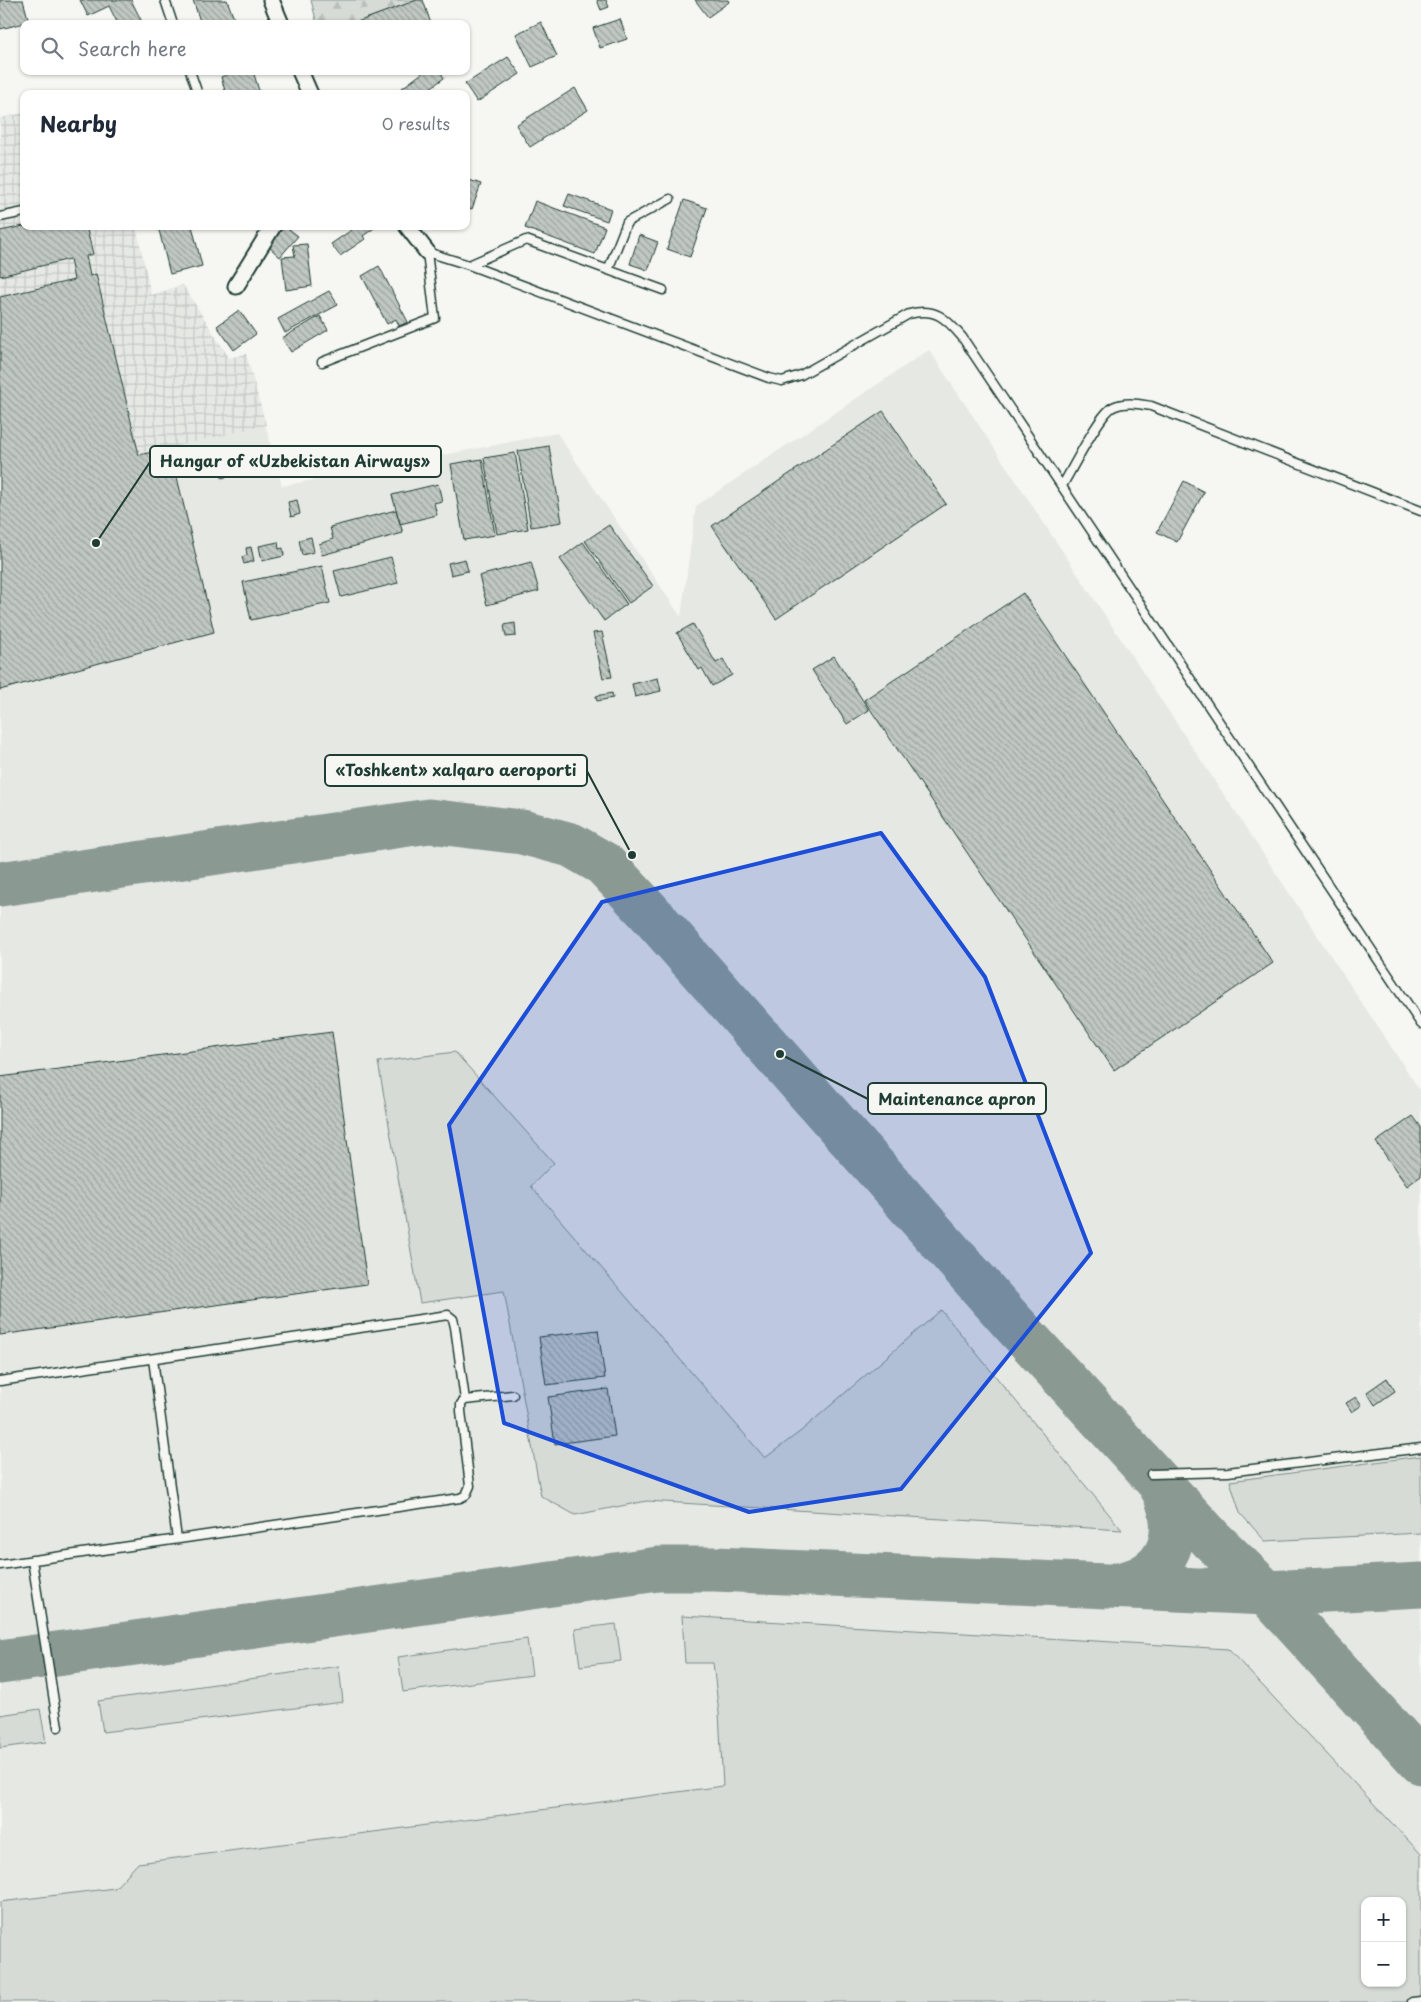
<!DOCTYPE html>
<html lang="en">
<head>
<meta charset="utf-8">
<style>
	:root { --surface:#fff; --page:#f2f2f3; --text:#1f2937; --muted:#747a83; --line:#e0e1e3 }
	body { margin:0; font-family:"Playpen Sans",sans-serif; background:var(--page); color:var(--text) }
	.controls { position:absolute; right:15px; bottom:15px; display:grid; overflow:hidden; border-radius:10px; box-shadow:0 1px 4px #0004 }
	.controls button { width:45px; height:45px; display:grid; place-items:center; padding:0; border:0; border-bottom:1px solid var(--line); background:var(--surface); color:var(--text); font:25px sans-serif }
	.list { margin:0; padding:0; list-style:none }
	h2 { display:flex; justify-content:space-between; align-items:center; height:65px; margin:0; padding:0 20px; font-size:21px }
	h2 small { font-size:16px; font-weight:400; color:var(--muted) }
	.icon { flex:none; width:28px; height:28px; fill:none; stroke:currentColor; stroke-width:2; stroke-linecap:round; stroke-linejoin:round }
	.map { position:relative; flex:none; width:1421px; height:2002px; overflow:hidden }
	.search { position:absolute; background:var(--surface); box-shadow:0 1px 4px #0004; left:20px; top:20px; width:450px; height:55px; display:flex; align-items:center; gap:12px; box-sizing:border-box; padding:0 18px; border-radius:10px; color:var(--muted); font-size:19px }
	.panel { position:absolute; background:var(--surface); box-shadow:0 1px 4px #0004; left:20px; top:90px; width:450px; height:140px; border-radius:10px }
	.map>svg:first-child { display:block }
</style>
</head>
<body>
<div class="map">
<svg width="1421" height="2002" viewBox="0 0 1421 2002">
	<defs>
		<pattern id="industrial-grid" width="8" height="8" patternUnits="userSpaceOnUse" patternTransform="scale(1.25)"><rect width="8" height="8" fill="#e6e8e4"/><path d="M0 4h8M4 0v8" fill="none" stroke="#c5c8c4"/></pattern>
		<pattern id="forest-firs" width="22" height="20" patternUnits="userSpaceOnUse" patternTransform="scale(1.25)"><rect width="22" height="20" fill="#d6dbd6"/><path d="M5 1l3.5 6h-7zM16 11l3.5 6h-7z" fill="#b7bdb8"/></pattern>
		<pattern id="building-back-hatch" width="6" height="6" patternUnits="userSpaceOnUse" patternTransform="scale(1.25)"><rect width="6" height="6" fill="#c1c8c3"/><path d="M-1 5l2 2M0 0l6 6M5-1l2 2" fill="none" stroke="#9ca49f"/></pattern>
	</defs>
	<rect width="100%" height="100%" fill="#f6f6f2"/>
	<filter id="ink" filterUnits="userSpaceOnUse"><feTurbulence type="fractalNoise" baseFrequency=".02" numOctaves="2"/><feDisplacementMap in="SourceGraphic" scale="10" xChannelSelector="R" yChannelSelector="G"/><feConvolveMatrix kernelMatrix="1 2 1 2 8 2 1 2 1" color-interpolation-filters="sRGB"/></filter>
	<g filter="url(#ink)">
		<!-- built -->
		<path fill="#e6e8e4" fill-rule="evenodd" d="M 24,113 L 24,226 L 136,226 L 151,295 L 183,285 L 229,358 L 246,354 L 282,486 L 557,433 L 681,617 L 696,506 L 929,350 L 1421,1092 L 1421,2002 L 0,2002 L 0,118 ZM 1365,1901 L 1402,1901 L 1402,1983 L 1365,1983 Z"/>
		<!-- industrial -->
		<path fill="url(#industrial-grid)" d="M 24,113 L 24,226 L 136,226 L 151,295 L 183,285 L 229,358 L 246,354 L 266,425 L 0,488 L 0,118 Z"/>
		<!-- green -->
		<path fill="#d6dbd6" stroke="#7a8c85" fill-rule="evenodd" d="M 455,1052 L 554,1163 L 531,1186 L 765,1458 L 801,1431 L 941,1310 L 1122,1530 L 647,1501 L 575,1515 L 541,1496 L 504,1291 L 420,1303 L 378,1062 Z
			M 1421,1456 L 1421,1533 L 1265,1541 L 1240,1513 L 1230,1481 Z
			M 682,1616 L 1228,1649 L 1421,1854 L 1421,2002 L 0,2002 L 0,1902 L 115,1888 L 138,1863 L 723,1786 L 719,1713 L 713,1663 L 685,1663 ZM 1365,1901 L 1402,1901 L 1402,1983 L 1365,1983 Z
			M 616,1624 L 621,1661 L 580,1666 L 575,1629 Z
			M 527,1639 L 532,1675 L 403,1692 L 398,1657 Z
			M 339,1666 L 343,1702 L 103,1732 L 98,1701 Z
			M 40,1709 L 46,1742 L 0,1748 L 0,1715 Z"/>
		<!-- forest -->
		<path fill="url(#forest-firs)" stroke="#7a8c85" d="M 311,0 L 417,0 L 352,24 L 317,24 Z"/>
		<g fill="none" stroke-linecap="round" stroke-linejoin="round">
			<!-- taxiway -->
			<path stroke="#8a9a93" stroke-width="45" d="M 0,884 L 429,821 L 522,832 L 571,845 L 604,864 L 648,911 L 1013,1323 L 1211,1539 L 1267,1593 L 1421,1762
				M 1116,1585 C 1171,1577 1186,1530 1160,1484
				M 0,1662 L 658,1569 L 715,1569 L 1267,1593 L 1421,1585"/>
		</g>
		<!-- building -->
		<path fill="url(#building-back-hatch)" stroke="#1f3d34" d="M 0,0 L 23,0 L 29,22 L 0,29 Z
			M 80,0 L 131,0 L 143,24 L 118,24 L 109,6 L 88,16 Z
			M 193,0 L 227,0 L 236,24 L 201,24 Z
			M 417,0 L 423,0 L 431,24 L 352,24 Z
			M 597,0 L 606,0 L 609,7 L 601,10 Z
			M 695,0 L 728,0 L 729,2 L 708,17 Z
			M 620,19 L 627,39 L 600,48 L 593,28 Z
			M 541,22 L 557,56 L 532,67 L 516,34 Z
			M 508,57 L 520,74 L 477,102 L 465,84 Z
			M 237,71 L 253,71 L 260,94 L 226,94 L 221,77 Z
			M 425,71 L 440,71 L 444,78 L 422,94 L 394,94 Z
			M 575,88 L 588,110 L 530,147 L 516,125 Z
			M 466,179 L 481,184 L 472,209 L 466,207 Z
			M 569,194 L 611,209 L 607,221 L 564,206 Z
			M 684,200 L 707,208 L 690,257 L 667,249 Z
			M 535,201 L 605,227 L 595,254 L 525,228 Z
			M 24,226 L 86,226 L 93,254 L 86,256 L 90,276 L 96,274 L 139,455 L 170,448 L 214,632 L 0,690 L 0,297 L 74,280 L 70,259 L 0,276 L 0,231 Z
			M 158,226 L 192,226 L 202,266 L 170,274 Z
			M 285,226 L 298,236 L 280,257 L 268,246 Z
			M 351,226 L 377,226 L 363,236 L 365,239 L 340,256 L 331,244 L 353,229 Z
			M 639,235 L 658,242 L 648,270 L 630,264 Z
			M 307,244 L 312,286 L 286,290 L 282,257 L 295,256 L 293,245 Z
			M 379,266 L 408,322 L 399,326 L 396,319 L 387,324 L 362,276 Z
			M 329,291 L 338,305 L 285,333 L 278,319 Z
			M 239,310 L 256,334 L 234,350 L 217,326 Z
			M 320,316 L 328,330 L 291,352 L 282,338 Z
			M 883,411 L 946,504 L 776,619 L 712,526 Z
			M 549,446 L 562,522 L 531,527 L 518,451 Z
			M 231,453 L 236,474 L 222,478 L 217,457 Z
			M 515,453 L 528,529 L 497,534 L 484,458 Z
			M 482,459 L 495,535 L 464,540 L 451,464 Z
			M 1184,481 L 1204,492 L 1177,542 L 1157,532 Z
			M 438,484 L 442,501 L 434,503 L 437,515 L 400,524 L 392,495 Z
			M 297,500 L 300,514 L 291,517 L 288,502 Z
			M 396,510 L 403,533 L 322,555 L 319,544 L 333,539 L 330,527 Z
			M 609,525 L 653,586 L 629,603 L 585,541 Z
			M 311,537 L 314,552 L 302,555 L 299,540 Z
			M 278,542 L 279,549 L 283,548 L 284,556 L 262,561 L 259,546 Z
			M 583,542 L 627,604 L 604,621 L 560,559 Z
			M 251,547 L 254,561 L 244,564 L 242,557 L 247,555 L 246,548 Z
			M 391,557 L 398,583 L 341,597 L 334,571 Z
			M 465,559 L 468,571 L 451,575 L 448,563 Z
			M 531,562 L 539,591 L 487,605 L 479,576 Z
			M 322,566 L 330,603 L 251,620 L 243,582 Z
			M 1023,593 L 1273,963 L 1114,1070 L 864,700 Z
			M 515,623 L 516,636 L 506,637 L 504,625 Z
			M 693,624 L 716,663 L 723,659 L 732,675 L 712,686 L 702,668 L 699,670 L 677,633 Z
			M 602,632 L 612,677 L 603,678 L 593,633 Z
			M 834,656 L 869,710 L 847,724 L 812,670 Z
			M 658,678 L 661,691 L 635,697 L 632,684 Z
			M 612,693 L 613,698 L 597,701 L 596,696 Z
			M 332,1032 L 367,1284 L 0,1335 L 0,1077 Z
			M 1413,1116 L 1421,1127 L 1421,1176 L 1407,1186 L 1376,1142 Z
			M 598,1330 L 605,1378 L 546,1385 L 539,1337 Z
			M 1387,1378 L 1395,1391 L 1375,1405 L 1367,1392 Z
			M 608,1389 L 615,1436 L 555,1444 L 548,1397 Z
			M 1356,1397 L 1362,1405 L 1352,1412 L 1346,1403 Z"/>
		<g fill="none" stroke-linecap="round" stroke-linejoin="round">
			<!-- service casing -->
			<g stroke="#1f3d34" stroke-width="11">
				<path id="service" d="M 165,0 L 173,24
					M 190,71 L 198,94
					M 0,217 L 24,212
					M 469,265 L 526,240 L 663,290
					M 608,270 L 627,222 L 670,199
					M 322,362 L 435,318 L 427,252 L 469,265 L 769,378 L 782,381 L 801,375 L 909,314 C 935,307 946,318 962,337 L 1421,1024
					M 1062,486 C 1072,470 1099,414 1113,407 C 1125,401 1139,404 1151,406 L 1421,511
					M 153,1359 L 177,1539
					M 0,1381 L 448,1315 L 453,1319 L 455,1327 L 465,1400 L 513,1395
					M 1151,1474 L 1228,1472 L 1421,1448
					M 32,1560 L 58,1727
					M 0,1565 L 460,1498 L 466,1495 L 470,1486 L 461,1411 L 461,1404 L 465,1400
					M 1412,2002 L 1421,2001"/>
			</g>
			<!-- minor casing -->
			<g stroke="#1f3d34" stroke-width="19">
				<path id="minor" d="M 271,0 L 281,24
					M 300,71 L 310,94
					M 407,226 L 427,252
					M 236,286 L 273,226"/>
			</g>
			<!-- service -->
			<use href="#service" stroke="#f6f6f2" stroke-width="8"/>
			<!-- minor -->
			<use href="#minor" stroke="#f6f6f2" stroke-width="15"/>
		</g>
	</g>
	<!-- marked area -->
	<path fill="#1d4ed8" fill-opacity="0.2" stroke="#1d4ed8" stroke-width="4" stroke-linejoin="round" d="M 881,833 L 985,977 L 1091,1253 L 901,1489 L 749,1512 L 504,1423 L 449,1125 L 602,902 Z"/>
	<!-- callouts -->
	<path fill="none" stroke="#1f3d34" stroke-width="2" d="M96 543L150 462M632 855L587 771M780 1054L868 1099"/>
	<g fill="#1f3d34" stroke="#f6f6f2" stroke-width="2">
		<circle cx="96" cy="543" r="5"/>
		<circle cx="632" cy="855" r="5"/>
		<circle cx="780" cy="1054" r="5"/>
	</g>
	<g fill="#f6f6f2" stroke="#1f3d34" stroke-width="2">
		<rect x="150" y="446" width="291" height="31" rx="5"/>
		<rect x="325" y="755" width="262" height="31" rx="5"/>
		<rect x="868" y="1083" width="178" height="31" rx="5"/>
	</g>
	<g font-size="16" text-anchor="middle" font-weight="bold" fill="#1f3d34">
		<text x="295" y="467">Hangar of «Uzbekistan Airways»</text>
		<text x="456" y="776">«Toshkent» xalqaro aeroporti</text>
		<text x="957" y="1105">Maintenance apron</text>
	</g>
</svg>
<div class="controls">
<button>+</button>
<button>−</button>
</div>
<div class="search"><svg class="icon" aria-label="search" viewBox="0 0 24 24"><circle cx="10" cy="10" r="6"/><path d="M15 15l6 6"/></svg>Search here</div>
<section class="panel">
<h2>Nearby<small>0 results</small></h2>
<ul class="list">
</ul>
</section>
</div>
</body>
</html>
